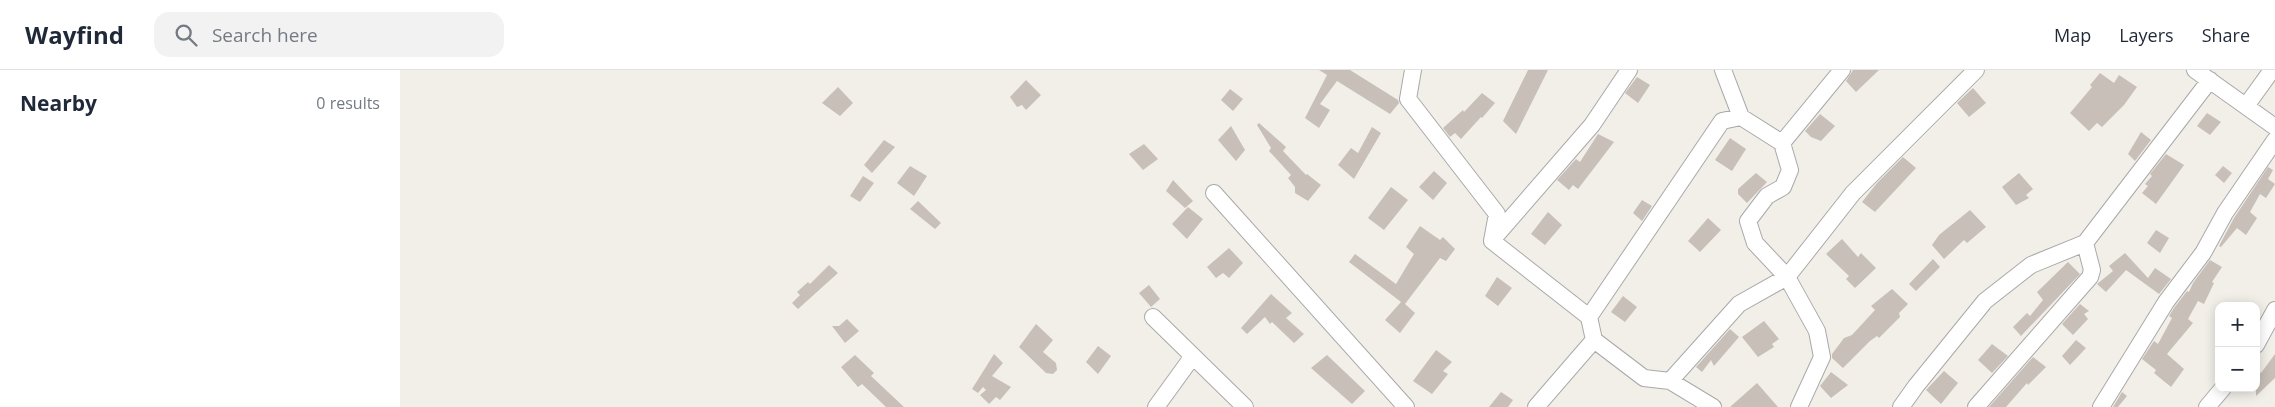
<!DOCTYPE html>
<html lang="en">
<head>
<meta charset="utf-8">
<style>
	:root { --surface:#fff; --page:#f2f2f3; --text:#1f2937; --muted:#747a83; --line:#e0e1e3 }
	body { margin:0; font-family:"Open Sans",sans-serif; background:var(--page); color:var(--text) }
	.controls { position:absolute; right:15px; bottom:15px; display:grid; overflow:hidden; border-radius:10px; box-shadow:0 2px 12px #0003 }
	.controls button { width:45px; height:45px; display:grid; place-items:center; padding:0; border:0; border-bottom:1px solid var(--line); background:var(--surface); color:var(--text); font:25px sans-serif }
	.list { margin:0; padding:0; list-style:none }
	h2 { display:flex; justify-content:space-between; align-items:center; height:65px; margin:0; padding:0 20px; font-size:21px }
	h2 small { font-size:16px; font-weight:400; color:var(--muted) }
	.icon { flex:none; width:28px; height:28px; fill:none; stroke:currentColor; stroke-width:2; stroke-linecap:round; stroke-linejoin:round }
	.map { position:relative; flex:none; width:1875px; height:337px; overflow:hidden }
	header { display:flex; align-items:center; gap:30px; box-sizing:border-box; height:70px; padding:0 25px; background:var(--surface); border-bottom:1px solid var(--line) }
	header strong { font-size:24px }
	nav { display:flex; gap:28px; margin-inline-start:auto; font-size:18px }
	.search { width:350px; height:45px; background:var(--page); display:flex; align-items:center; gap:12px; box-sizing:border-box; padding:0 18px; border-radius:15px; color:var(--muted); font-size:19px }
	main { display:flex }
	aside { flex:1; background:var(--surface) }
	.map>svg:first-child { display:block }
</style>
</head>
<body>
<header>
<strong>Wayfind</strong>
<div class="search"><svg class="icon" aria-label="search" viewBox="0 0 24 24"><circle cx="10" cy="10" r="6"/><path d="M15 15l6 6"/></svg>Search here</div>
<nav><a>Map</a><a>Layers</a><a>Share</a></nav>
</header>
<main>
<aside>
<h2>Nearby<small>0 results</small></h2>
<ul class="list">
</ul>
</aside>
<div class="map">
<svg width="1875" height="337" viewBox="0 0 1875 337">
	<rect width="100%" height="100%" fill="#f2efe9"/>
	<!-- building -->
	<path fill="#c7bfb8" d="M 919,0 L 950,0 L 998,30 L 999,33 L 990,44 L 937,11 L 920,34 L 930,40 L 919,58 L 905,48 L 927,5 Z
		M 1128,0 L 1148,0 L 1116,64 L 1103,51 Z
		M 1453,0 L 1479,0 L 1456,22 L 1446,11 Z
		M 1700,3 L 1714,13 L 1719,5 L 1737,17 L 1724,35 L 1702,57 L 1697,53 L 1689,61 L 1670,43 L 1692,17 L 1690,15 Z
		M 1237,7 L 1250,15 L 1238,33 L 1225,23 Z
		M 626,10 L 641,25 L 626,40 L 622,35 L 617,37 L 610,27 Z
		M 438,17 L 453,33 L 440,46 L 422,33 Z
		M 1573,18 L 1586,33 L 1569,47 L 1557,33 Z
		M 830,19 L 843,29 L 833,41 L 821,30 Z
		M 1082,23 L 1095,33 L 1082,48 L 1081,47 L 1061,69 L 1055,63 L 1050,67 L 1043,58 L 1063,40 L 1064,42 Z
		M 1807,43 L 1821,52 L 1810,65 L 1797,56 Z
		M 1420,44 L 1435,56 L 1421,71 L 1411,67 L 1405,61 Z
		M 859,53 L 886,77 L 883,81 L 906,105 L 907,104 L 921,115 L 908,131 L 895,123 L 895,117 L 888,108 L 891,105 L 869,81 L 871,78 L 857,55 Z
		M 831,56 L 845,80 L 836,91 L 818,70 Z
		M 972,57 L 981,63 L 954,109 L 938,95 L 951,78 L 958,83 Z
		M 1741,62 L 1751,70 L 1735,91 L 1728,84 Z
		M 1198,64 L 1214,72 L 1178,119 L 1173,115 L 1169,120 L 1157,110 L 1176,89 L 1180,92 Z
		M 1330,68 L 1346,79 L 1332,101 L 1315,90 Z
		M 484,70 L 495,77 L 472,103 L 464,95 Z
		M 744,74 L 758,89 L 743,100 L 729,84 Z
		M 1766,84 L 1784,95 L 1756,134 L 1742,123 L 1748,116 L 1745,114 L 1752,106 L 1750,104 Z
		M 1503,87 L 1516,98 L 1475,142 L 1462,132 L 1477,113 Z
		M 510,96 L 527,106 L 514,126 L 497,113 Z
		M 1823,96 L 1832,103 L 1824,113 L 1815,105 Z
		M 1868,97 L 1873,100 L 1868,109 L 1875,114 L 1866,128 L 1860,124 L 1850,142 L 1857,148 L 1846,165 L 1837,158 L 1821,177 L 1819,176 L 1834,148 Z
		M 1034,101 L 1047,113 L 1033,130 L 1019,117 Z
		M 1356,103 L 1367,112 L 1347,133 L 1338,124 L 1338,119 Z
		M 1619,103 L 1633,119 L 1626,125 L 1629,128 L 1616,135 L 1602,117 Z
		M 463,106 L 474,113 L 460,132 L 450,126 Z
		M 773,110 L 793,131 L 785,138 L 766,121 Z
		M 991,117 L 1008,130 L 984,160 L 968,148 Z
		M 1242,130 L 1252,136 L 1242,151 L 1233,143 Z
		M 518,131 L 541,153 L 535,159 L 510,139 Z
		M 788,137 L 803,149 L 787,169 L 772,154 Z
		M 1570,140 L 1586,157 L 1567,173 L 1564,170 L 1544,189 L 1532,175 L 1539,165 Z
		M 1148,142 L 1162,155 L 1145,175 L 1131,164 Z
		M 1308,148 L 1321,160 L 1300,182 L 1288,171 Z
		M 1020,156 L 1040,170 L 1043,167 L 1055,179 L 1046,191 L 1040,188 L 1005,234 L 1015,243 L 1000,263 L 985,250 L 1001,232 L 949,192 L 955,184 L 996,214 L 1014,184 L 1006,177 Z
		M 1756,160 L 1769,168 L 1760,183 L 1747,173 Z
		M 1442,169 L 1458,187 L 1461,183 L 1476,198 L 1455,218 L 1446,209 L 1449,206 L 1426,184 Z
		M 829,178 L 843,193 L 829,208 L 823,203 L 816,208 L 807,197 Z
		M 1725,183 L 1748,208 L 1755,198 L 1771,209 L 1759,224 L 1726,200 L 1706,222 L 1697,214 L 1713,201 L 1709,196 Z
		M 1533,189 L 1540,197 L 1516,221 L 1509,214 Z
		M 1810,190 L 1822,197 L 1812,212 L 1814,213 L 1804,234 L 1798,231 L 1788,249 L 1793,253 L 1767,284 L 1784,299 L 1771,317 L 1754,303 L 1756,300 L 1742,289 L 1754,271 L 1758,274 L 1772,248 L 1769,246 L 1774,238 L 1787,221 L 1789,222 L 1793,213 Z
		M 1668,192 L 1680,204 L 1621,266 L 1613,257 L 1627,243 L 1630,246 L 1643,230 L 1637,222 Z
		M 429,195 L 438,203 L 398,239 L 392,233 L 400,225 L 397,222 L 408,212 L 410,214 Z
		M 1097,207 L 1112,218 L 1098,236 L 1085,226 Z
		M 749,215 L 760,229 L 751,237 L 739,223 Z
		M 1492,219 L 1508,234 L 1499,243 L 1500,247 L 1479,268 L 1477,266 L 1470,271 L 1443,298 L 1432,288 L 1432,284 L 1444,268 L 1452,265 L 1475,240 L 1471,236 Z
		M 871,224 L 892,243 L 886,248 L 904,264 L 894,273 L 872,252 L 870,254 L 865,247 L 847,264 L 841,258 Z
		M 1223,226 L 1237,237 L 1225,252 L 1211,242 Z
		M 1680,234 L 1689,241 L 1684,244 L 1688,249 L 1673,265 L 1662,254 Z
		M 447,249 L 459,261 L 445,273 L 432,256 L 439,256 Z
		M 1364,251 L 1379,269 L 1372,274 L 1374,277 L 1358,287 L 1342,267 Z
		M 636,254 L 653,270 L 643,282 L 656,293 L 657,300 L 653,304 L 646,303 L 619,277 Z
		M 1330,259 L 1339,267 L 1314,296 L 1311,290 L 1302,302 L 1296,297 Z
		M 1676,270 L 1686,278 L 1670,295 L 1662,286 Z
		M 1592,274 L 1608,286 L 1592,303 L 1578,290 Z
		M 698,276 L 711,286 L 698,304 L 686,292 Z
		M 1036,280 L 1052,292 L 1043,301 L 1048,304 L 1032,324 L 1013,311 Z
		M 594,284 L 603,293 L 592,306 L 611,317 L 600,330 L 596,327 L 589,334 L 580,325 L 586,320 L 583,317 L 578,323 L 572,319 Z
		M 1875,284 L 1875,308 L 1856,326 L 1856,299 L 1861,303 Z
		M 455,285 L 474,303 L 471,306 L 504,337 L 486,337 L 462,314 L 458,317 L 441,297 Z
		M 927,285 L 965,321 L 952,334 L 911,298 Z
		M 1633,287 L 1646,297 L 1628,315 L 1627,313 L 1606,337 L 1589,337 Z
		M 1544,301 L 1558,313 L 1541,334 L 1526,320 Z
		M 1431,302 L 1448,315 L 1431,328 L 1420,316 Z
		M 1357,313 L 1378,337 L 1330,337 Z
		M 1101,322 L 1113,330 L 1108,337 L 1089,337 Z
		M 1722,322 L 1727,326 L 1718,337 L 1713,337 Z"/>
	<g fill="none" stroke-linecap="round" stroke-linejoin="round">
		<!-- minor casing -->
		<g stroke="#a9a9a9" stroke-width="18">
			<path id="minor" d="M 1013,0 L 1008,29 L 1097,144 L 1092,171 L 1189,247
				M 1323,0 L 1341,47
				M 1795,0 L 1875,57
				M 1846,36 L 1872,0
				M 814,123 L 1006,337
				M 1093,169 L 1192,55 L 1229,0
				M 753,247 L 845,337
				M 1194,270 L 1189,247 L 1322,51 L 1341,47 L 1382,73
				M 1856,275 L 1875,240
				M 1270,311 L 1339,234 L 1387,207 L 1453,123 L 1576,0
				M 756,337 L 793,286
				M 1136,337 L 1194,270 L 1244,308 L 1270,311 L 1313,337
				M 1399,337 L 1422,287 L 1417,261 L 1387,207 L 1355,173 L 1348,151 L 1367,126 L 1383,117 L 1390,100 L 1382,73 L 1442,0
				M 1501,337 L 1516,316 L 1585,231 L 1631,195 L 1685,173 L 1810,10
				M 1576,337 L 1690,207 L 1692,200 L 1685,173
				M 1701,337 L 1766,232 L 1803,183 L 1825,143 L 1875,70
				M 1807,337 L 1823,318"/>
		</g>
		<!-- minor -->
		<use href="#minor" stroke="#fff" stroke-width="16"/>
	</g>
</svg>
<div class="controls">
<button>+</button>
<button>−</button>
</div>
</div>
</main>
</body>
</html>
